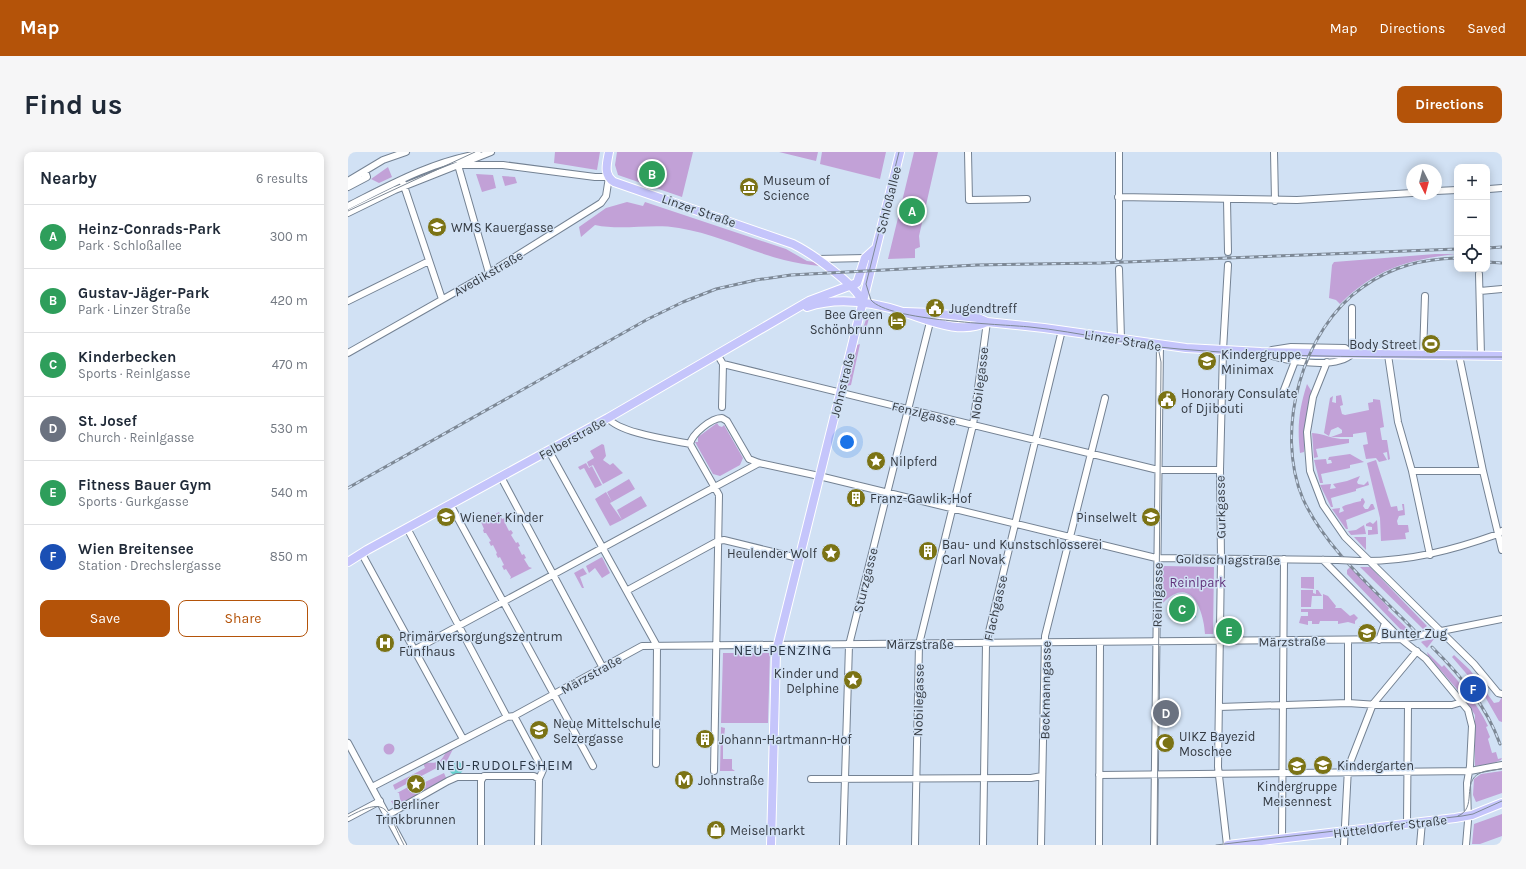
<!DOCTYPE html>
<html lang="en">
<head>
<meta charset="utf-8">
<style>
	:root { --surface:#fff; --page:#f6f6f7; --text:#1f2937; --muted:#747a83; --line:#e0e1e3; --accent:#b45309 }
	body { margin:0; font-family:Karla,sans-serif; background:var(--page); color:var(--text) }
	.controls { position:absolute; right:12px; top:12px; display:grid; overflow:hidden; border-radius:8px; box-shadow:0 2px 10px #0003 }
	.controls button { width:36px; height:36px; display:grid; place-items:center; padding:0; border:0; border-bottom:1px solid var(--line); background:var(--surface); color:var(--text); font:20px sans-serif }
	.compass { position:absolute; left:1058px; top:12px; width:36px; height:36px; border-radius:50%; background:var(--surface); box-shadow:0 2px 10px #0003; rotate:174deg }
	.you { position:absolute; left:499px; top:290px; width:14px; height:14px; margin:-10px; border:3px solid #fff; border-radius:50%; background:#1a73e8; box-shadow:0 0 0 6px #1a73e833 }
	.badge { display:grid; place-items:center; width:26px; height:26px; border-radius:50%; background:var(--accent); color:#fff; font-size:13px; font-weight:700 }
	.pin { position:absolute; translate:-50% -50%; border:2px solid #fff; box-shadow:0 1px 4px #0006 }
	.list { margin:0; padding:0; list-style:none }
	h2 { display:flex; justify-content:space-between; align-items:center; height:52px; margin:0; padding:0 16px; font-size:17px }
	h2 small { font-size:13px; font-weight:400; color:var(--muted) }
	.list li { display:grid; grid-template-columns:26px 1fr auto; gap:12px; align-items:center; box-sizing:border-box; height:64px; padding:0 16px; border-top:1px solid var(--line) }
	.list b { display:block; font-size:15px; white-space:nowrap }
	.list p { margin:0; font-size:13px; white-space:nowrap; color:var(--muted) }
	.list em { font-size:13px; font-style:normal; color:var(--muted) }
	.actions { display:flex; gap:8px; padding:12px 16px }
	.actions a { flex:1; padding:9px 0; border:1px solid var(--accent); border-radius:8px; text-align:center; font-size:14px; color:var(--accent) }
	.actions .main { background:var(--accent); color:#fff }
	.icon { flex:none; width:22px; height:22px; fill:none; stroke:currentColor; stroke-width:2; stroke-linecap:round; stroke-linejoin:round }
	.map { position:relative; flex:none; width:1154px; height:693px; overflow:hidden; border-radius:8px }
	header { display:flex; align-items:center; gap:24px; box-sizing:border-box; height:56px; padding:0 20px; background:var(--accent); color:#fff }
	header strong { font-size:19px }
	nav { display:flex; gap:22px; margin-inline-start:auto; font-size:14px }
	.intro { display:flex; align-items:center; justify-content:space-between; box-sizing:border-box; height:96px; padding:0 24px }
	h1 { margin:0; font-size:28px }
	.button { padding:10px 18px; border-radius:8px; background:var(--accent); color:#fff; font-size:14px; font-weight:700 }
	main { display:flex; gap:24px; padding:0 24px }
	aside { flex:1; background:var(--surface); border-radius:8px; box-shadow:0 2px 10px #0003 }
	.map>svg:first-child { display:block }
</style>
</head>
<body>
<header>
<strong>Map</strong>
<nav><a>Map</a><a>Directions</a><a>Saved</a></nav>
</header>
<div class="intro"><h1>Find us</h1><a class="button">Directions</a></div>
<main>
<aside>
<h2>Nearby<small>6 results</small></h2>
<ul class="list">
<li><span class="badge" style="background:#2e9e5b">A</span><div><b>Heinz-Conrads-Park</b><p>Park · Schloßallee</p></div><em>300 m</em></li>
<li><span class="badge" style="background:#2e9e5b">B</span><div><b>Gustav-Jäger-Park</b><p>Park · Linzer Straße</p></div><em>420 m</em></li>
<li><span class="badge" style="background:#2e9e5b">C</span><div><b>Kinderbecken</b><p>Sports · Reinlgasse</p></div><em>470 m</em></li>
<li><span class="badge" style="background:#6b7280">D</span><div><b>St. Josef</b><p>Church · Reinlgasse</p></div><em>530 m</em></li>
<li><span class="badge" style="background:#2e9e5b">E</span><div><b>Fitness Bauer Gym</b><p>Sports · Gurkgasse</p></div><em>540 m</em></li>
<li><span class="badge" style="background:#1a4fb4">F</span><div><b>Wien Breitensee</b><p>Station · Drechslergasse</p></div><em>850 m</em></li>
</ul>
<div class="actions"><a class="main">Save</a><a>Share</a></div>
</aside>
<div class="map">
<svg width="1154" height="693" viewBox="0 0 1154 693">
	<rect width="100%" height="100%" fill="#d1e1f4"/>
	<!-- green -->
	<path fill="#c2a1d7" d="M 207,0 L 252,0 L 249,18 L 206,11 Z
		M 269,0 L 345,0 L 334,45 L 270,23 L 267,13 Z
		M 431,0 L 470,0 L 468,9 Z
		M 474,0 L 538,0 L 532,27 L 472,12 Z
		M 566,0 L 590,0 L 571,84 L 572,95 L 567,97 L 567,106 L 540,107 Z
		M 40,15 L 44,25 L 31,31 L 23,27 Z
		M 128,22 L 145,23 L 148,36 L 134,40 Z
		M 154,24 L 167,25 L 169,31 L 157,34 Z
		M 279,50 L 295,54 L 297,50 L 438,97 L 459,109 L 467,110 L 472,114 C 460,113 448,111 436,108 C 401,99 368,82 331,76 C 303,71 275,79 247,73 L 233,85 L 231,75 L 258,56 Z
		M 1087,102 L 1107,102 C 1059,108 1027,117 992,152 L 988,148 L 981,146 L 984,113 L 986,110 Z
		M 519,164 L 521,166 L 517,181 L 514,180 Z
		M 512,192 L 503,233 L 499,234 L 509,193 Z
		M 959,232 L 964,240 L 958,267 L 956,300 L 952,301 C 949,275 951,257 959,232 Z
		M 993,243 L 995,253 L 992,254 L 994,262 L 997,263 L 1021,258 L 1020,251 L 1025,250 L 1025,247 L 1032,248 L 1036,275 L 1032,276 L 1034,288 L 1039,288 L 1042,307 L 1040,308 L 1039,300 L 1035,301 L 1039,308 L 1031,310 L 1028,306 L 1018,307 L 1015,293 L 1020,292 L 1018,280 L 1005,282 L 1005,285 L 983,285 L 994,281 L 994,278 L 990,275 L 983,278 L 981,284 L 976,281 L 982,246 L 985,244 L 984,250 L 988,251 L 988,244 Z
		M 369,271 L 371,274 L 374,275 L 376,273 L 395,306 L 392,313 L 372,324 L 365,322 L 347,290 L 350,290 L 350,285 Z
		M 964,281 C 978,282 985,288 1001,287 L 1001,291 L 968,297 L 970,305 L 966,306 Z
		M 254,292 L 256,293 L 258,304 L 255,308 L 262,313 L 265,311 L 275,321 L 255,332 L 245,313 L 241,315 L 239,310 L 246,306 L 242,299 Z
		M 1002,302 L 1016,310 L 1002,313 L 1002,316 L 973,322 L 975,331 L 972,331 L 966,308 L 978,307 L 979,312 L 984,311 L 983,308 L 980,308 L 981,305 Z
		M 1028,308 L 1043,355 L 1049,354 L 1050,359 L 1055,358 L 1054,352 L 1056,352 L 1057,363 L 1051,364 L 1049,369 L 1050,373 L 1060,373 L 1061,380 L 1057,381 L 1058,387 L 1033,389 L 1032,366 L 1019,311 Z
		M 238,311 L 241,316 L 244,314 L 254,333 L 247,336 L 236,316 L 232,318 L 230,315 Z
		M 1012,324 L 1009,330 L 1010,332 L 1016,333 L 1020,329 L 1021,333 L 1008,337 L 1008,339 L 983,346 L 985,355 L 983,355 L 972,333 L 983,332 L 982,337 L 988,336 L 985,332 L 999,329 Z
		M 281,327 L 287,337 L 264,350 L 259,340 Z
		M 258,340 L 264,350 L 262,351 L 274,368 L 262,374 L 247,347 Z
		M 293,344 L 299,354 L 274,368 L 269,358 Z
		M 1015,346 L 1017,350 L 1015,354 L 1017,357 L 1020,357 L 1023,352 L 1025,352 L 1027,357 L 998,368 L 1000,377 L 998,377 L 984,357 L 992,356 L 991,361 L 996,359 L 994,355 C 996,353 1009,350 1013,349 L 1013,347 Z
		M 151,360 L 154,367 L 157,366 L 158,369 L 157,371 L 161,379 L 163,378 L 165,381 L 163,383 L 168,391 L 170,390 L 172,394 L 170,395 L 174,403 L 176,402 L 178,406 L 176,407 L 181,415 L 184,416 L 162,427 L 163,425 L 158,417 L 156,418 L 154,414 L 156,413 L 152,405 L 150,406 L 148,402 L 149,401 L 145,393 L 143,394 L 141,390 L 143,389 L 138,381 L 136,381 L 135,378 L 136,377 L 133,370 Z
		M 1029,368 L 1030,382 L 1020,383 L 1020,378 L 1024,378 L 1024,375 L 1018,374 L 1018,372 L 1022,370 L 1025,372 Z
		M 1016,373 L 1018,382 L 1003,383 L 1000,379 L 1008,378 Z
		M 1006,385 L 1018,385 L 1018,398 Z
		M 254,405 L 262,421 L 254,426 L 247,416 L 241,421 L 238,414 Z
		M 815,414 L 866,415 L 865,482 L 857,482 C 856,461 844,421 815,451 Z
		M 1002,415 L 1041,456 L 1040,458 L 1062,479 L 1056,481 L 999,422 L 999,418 Z
		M 1012,415 L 1022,415 L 1079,474 L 1075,477 Z
		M 235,416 L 239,422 L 232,425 L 236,436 L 234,436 L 226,421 Z
		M 953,425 L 966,425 L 966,437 L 953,436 Z
		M 953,438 L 965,438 L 965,441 L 968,442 L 968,438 L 970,438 L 974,444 L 964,444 L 963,455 L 953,455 Z
		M 975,442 L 980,444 L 988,454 L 987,456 L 993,456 L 1002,464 L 1006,462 L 1010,466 L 1007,469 L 1007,472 L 1000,470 L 990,472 L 990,469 L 972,469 L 971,472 L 964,472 L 964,469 L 960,469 L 960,473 L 951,471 L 953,464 L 960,464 L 960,460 L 953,460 L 953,457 L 975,457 Z
		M 1086,487 L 1079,496 L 1073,490 L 1075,489 Z
		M 1079,500 L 1094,515 L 1096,513 C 1113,532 1129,551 1140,574 L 1138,575 L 1142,585 L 1140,587 L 1144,601 L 1148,600 L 1150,607 L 1154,606 L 1153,608 L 1143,612 L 1127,614 L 1127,563 L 1115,544 L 1080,504 Z
		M 375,501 L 422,501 L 420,571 L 373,571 Z
		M 1106,503 L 1122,518 L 1146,551 L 1151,550 L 1154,545 L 1154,570 L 1151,569 L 1135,541 L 1104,505 Z
		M 373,575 L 377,576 L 376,585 L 382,585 L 382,587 L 375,587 L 375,607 L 384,607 L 384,617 L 387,619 L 372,619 Z
		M35.5 597a5.5 5.5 0 1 1 11 0a5.5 5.5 0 1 1-11 0Z
		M 106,595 L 98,611 L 47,638 L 45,633 L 77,616 L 75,611 C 89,610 91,614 99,598 Z
		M 1154,619 L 1154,641 L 1128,650 L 1125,643 L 1126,627 L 1133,622 Z
		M 96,621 L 99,628 L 47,656 L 43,649 L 52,647 L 51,641 L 49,641 L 73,628 L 75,631 Z
		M 1154,662 L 1154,684 L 1132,692 L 1124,692 L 1126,672 Z"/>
	<!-- water -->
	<path fill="#69d0ce" d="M 834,446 C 841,450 848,456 848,465 L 844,468 L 831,466 L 823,459 C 821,451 826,446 834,446 Z
		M101 616a7 7 0 1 1 14 0a7 7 0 1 1-14 0Z"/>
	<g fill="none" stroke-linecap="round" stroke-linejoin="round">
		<!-- minor-tunnel -->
		<path stroke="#b2c0d1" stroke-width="6" stroke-dasharray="6 3" stroke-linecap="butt" d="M 880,100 L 880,113
			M 771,105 L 771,117"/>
		<!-- minor casing -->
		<g stroke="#748293" stroke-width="8">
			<path id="minor" d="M 620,0 L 621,48 L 679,47
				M 771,0 L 771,105
				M 926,0 L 927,49
				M 110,13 L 141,121
				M 0,29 L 35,8 L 58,0
				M 55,31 L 94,147
				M 0,35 L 19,25 L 17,19
				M 1141,37 L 1154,36
				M 1088,39 L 1109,38
				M 770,45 L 949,48 L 1064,41
				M 879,48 L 880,100
				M 0,54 C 42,33 83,10 130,2
				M 0,61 L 47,38 L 143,0
				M 470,107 L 517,106
				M 771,117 L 773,187
				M 1131,122 L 1133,204
				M 1132,139 L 1154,137
				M 0,149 L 81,109
				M 924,198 L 943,195 L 997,196 L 1004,202
				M 0,201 L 141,121 L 253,51 L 258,44 L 261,25 L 247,25 L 155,13 L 110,13
				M 369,202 L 375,212 L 374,255
				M 918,202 C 938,209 988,218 1004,202
				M 1004,202 L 1004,156
				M 1040,203 L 1050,270 L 1064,319 L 1082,403
				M 1075,203 L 1077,144
				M 1111,203 L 1135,319 L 1154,398
				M 979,210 L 965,245 L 959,280 L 962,319 L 975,353 L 997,385 L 1126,512 L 1150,541 L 1154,542
				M 375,212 L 810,318 L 872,318
				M 934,243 L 947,209
				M 260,266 C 271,281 323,288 342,292
				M 342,292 C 344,282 363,266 374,266 L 379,269 L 401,307 L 411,311 L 471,324 L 808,406 L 990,408
				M 342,292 L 371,343 L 366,619
				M 201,299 L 309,494 L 308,612
				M 1064,319 L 1135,319
				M 153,325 L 255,516
				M 102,352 L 245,614
				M 59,376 L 159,565
				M 14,402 L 115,587
				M 975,408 L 1053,487 L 1078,507 L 1120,558 L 1124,574 L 1122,614 L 1119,631 L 1120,669 L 1118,693
				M 1011,409 C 1060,410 1105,398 1150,382 L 1154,379
				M 280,438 L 370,389 L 376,388 L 450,406
				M 1031,488 L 1037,471
				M 66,498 L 411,311
				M 1000,551 L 1000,489
				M 871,555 L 1000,551 L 1030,553 L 1104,553 L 1114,550
				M 166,564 L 195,618 L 191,627 L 190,693
				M 0,591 L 55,693
				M 751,623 L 1122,619 L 1154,613
				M 463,627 L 683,626 L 694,624
				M 24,635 L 159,565 L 166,564 L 294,494 L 1053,487 L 1154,467
				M 40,663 L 100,629 L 109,625 L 133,625 L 134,626
				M 0,666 L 32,649
				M 1059,671 L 1060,553
				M 934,686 L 936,407
				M 133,693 L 133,629 L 136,624 L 186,624 L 191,627
				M 495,693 L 501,493 L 582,170
				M 567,693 L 571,492 L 625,273 L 639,170
				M 635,693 L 638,492 L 714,178
				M 693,693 L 697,484 L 757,246
				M 751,693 L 752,491
				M 806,693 L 812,193
				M 879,693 L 870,615 L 873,407 L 872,318 L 875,198 L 880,113
				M 996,693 L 1000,616 L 1025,552 L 1069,499
				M 1072,693 L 1074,670"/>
		</g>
		<!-- major casing -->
		<g stroke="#fff" stroke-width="10">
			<path id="major" d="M 261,0 C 259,11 255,23 266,30 L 445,92 C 463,101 509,133 515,151
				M 459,155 C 491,144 526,150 558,161 C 583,169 613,183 639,170
				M 557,160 L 584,161 L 630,166 L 639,170 L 696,176 L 838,196 L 913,200 L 1154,204
				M 0,410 L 19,398 L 260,266 L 461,149 L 509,131 L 517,106 L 528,96
				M 423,693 L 428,500 L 552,0
				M 880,693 L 1107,666 L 1124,663 L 1154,651"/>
		</g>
		<!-- minor -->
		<use href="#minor" stroke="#fff" stroke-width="6"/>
		<!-- major -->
		<use href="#major" stroke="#c5c5fb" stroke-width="8"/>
		<!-- tram -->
		<path stroke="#7d8895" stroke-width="1" d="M 551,0 L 518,132 L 523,148 C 541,169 651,172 682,175 C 732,180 781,193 831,197 C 938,206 1046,205 1154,205
			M 0,59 L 127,0
			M 805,193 L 811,200 L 813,210 L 809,693
			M 1110,664 C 1130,656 1113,630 1132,621 C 1138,618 1147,618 1154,617
			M 0,665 C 42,642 38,659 56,693
			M 868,693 L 1114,664 L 1125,662 L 1154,649"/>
		<!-- rail casing -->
		<g stroke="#7d8895" stroke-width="3">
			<path id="rail" d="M 1139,96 L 1154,95
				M 1139,110 L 1154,111
				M 0,336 L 300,167 L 335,150 L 368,137 L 408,128 L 443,123 L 629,113 L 753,111 L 1109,97
				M 1066,478 C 1029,440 977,396 955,347 C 926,279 954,177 1015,135 C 1044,114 1075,107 1109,106
				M 1084,495 C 1113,524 1138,553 1152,592"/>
		</g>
		<!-- rail -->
		<use href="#rail" stroke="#d1e1f4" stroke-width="1.5" stroke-dasharray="4.5" stroke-linecap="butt"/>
		<!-- minor-bridge casing -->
		<g stroke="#748293" stroke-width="8" stroke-linecap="butt">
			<path id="minor-bridge" d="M 990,408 L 1011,409"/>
		</g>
		<!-- minor-bridge -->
		<use href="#minor-bridge" stroke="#fff" stroke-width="6"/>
	</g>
	<!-- icons -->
	<defs>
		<g id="museum-disc" transform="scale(1)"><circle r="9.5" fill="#7b7315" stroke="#d1e1f4"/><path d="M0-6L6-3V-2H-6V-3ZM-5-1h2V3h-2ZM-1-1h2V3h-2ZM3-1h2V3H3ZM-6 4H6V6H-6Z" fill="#fff"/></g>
		<g id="school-disc" transform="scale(1)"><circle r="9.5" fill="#7b7315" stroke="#d1e1f4"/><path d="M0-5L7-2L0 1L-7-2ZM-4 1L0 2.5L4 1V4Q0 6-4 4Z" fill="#fff"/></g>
		<g id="civic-disc" transform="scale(1)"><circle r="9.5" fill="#7b7315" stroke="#d1e1f4"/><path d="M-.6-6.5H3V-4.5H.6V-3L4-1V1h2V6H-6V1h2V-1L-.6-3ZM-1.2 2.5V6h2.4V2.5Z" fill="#fff"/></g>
		<g id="hotel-disc" transform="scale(1)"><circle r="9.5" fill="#7b7315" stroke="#d1e1f4"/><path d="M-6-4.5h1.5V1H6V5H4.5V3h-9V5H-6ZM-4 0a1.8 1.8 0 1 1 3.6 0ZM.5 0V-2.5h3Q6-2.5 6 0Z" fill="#fff"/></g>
		<g id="stadium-disc" transform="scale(1)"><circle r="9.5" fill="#7b7315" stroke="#d1e1f4"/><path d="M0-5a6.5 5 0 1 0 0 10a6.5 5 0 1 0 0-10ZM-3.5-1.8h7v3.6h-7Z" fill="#fff"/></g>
		<g id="sight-disc" transform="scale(1)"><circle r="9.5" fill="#7b7315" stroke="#d1e1f4"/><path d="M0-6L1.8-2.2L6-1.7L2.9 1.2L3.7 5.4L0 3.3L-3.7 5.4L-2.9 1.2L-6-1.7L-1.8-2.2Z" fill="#fff"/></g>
		<g id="building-disc" transform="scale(1)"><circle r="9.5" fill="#7b7315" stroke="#d1e1f4"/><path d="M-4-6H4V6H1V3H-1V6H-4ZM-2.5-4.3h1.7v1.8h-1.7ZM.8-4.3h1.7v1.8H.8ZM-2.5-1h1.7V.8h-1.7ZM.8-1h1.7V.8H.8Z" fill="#fff"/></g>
		<g id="hospital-disc" transform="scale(1)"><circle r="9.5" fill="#7b7315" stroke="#d1e1f4"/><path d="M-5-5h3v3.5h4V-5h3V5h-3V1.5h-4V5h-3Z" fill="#fff"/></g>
		<g id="mosque-disc" transform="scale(1)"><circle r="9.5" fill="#7b7315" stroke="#d1e1f4"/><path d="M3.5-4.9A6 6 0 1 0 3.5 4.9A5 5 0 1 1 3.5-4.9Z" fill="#fff"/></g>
		<g id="metro-disc" transform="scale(1)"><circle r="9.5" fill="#7b7315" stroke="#d1e1f4"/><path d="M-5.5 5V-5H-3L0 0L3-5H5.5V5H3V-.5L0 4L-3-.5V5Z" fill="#fff"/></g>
		<g id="shop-disc" transform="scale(1)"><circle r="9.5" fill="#7b7315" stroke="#d1e1f4"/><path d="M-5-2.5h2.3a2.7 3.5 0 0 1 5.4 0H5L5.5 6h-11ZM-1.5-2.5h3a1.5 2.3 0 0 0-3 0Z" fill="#fff"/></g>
	</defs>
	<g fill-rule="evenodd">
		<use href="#museum-disc" x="401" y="35"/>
		<use href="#school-disc" x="89" y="75"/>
		<use href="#civic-disc" x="587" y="156"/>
		<use href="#hotel-disc" x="549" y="169"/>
		<use href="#stadium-disc" x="1083" y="192"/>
		<use href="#school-disc" x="859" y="209"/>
		<use href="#civic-disc" x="819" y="248"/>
		<use href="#sight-disc" x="528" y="309"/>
		<use href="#building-disc" x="508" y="346"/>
		<use href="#school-disc" x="98" y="365"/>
		<use href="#school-disc" x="803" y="365"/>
		<use href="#building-disc" x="580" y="399"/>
		<use href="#sight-disc" x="483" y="401"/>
		<use href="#school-disc" x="1019" y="481"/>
		<use href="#hospital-disc" x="37" y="491"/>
		<use href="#sight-disc" x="505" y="528"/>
		<use href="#school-disc" x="191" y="578"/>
		<use href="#building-disc" x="357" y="587"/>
		<use href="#mosque-disc" x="817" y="591"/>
		<use href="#school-disc" x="975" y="613"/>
		<use href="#school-disc" x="949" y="614"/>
		<use href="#metro-disc" x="336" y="628"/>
		<use href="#sight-disc" x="68" y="632"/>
		<use href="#shop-disc" x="368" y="678"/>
	</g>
	<g text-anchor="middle" stroke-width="3" stroke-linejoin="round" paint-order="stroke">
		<!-- poi labels -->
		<g font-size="13" fill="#353b43" stroke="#d1e1f4" text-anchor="start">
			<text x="415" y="33">Museum of<tspan x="415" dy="15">Science</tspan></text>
			<text x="103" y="80">WMS Kauergasse</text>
			<text x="601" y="161">Jugendtreff</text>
			<text x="535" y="167" text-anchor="end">Bee Green<tspan x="535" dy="15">Schönbrunn</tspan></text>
			<text x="1069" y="197" text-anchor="end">Body Street</text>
			<text x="873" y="207">Kindergruppe<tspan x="873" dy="15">Minimax</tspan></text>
			<text x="833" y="246">Honorary Consulate<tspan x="833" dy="15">of Djibouti</tspan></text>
			<text x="542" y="314">Nilpferd</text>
			<text x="522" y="351">Franz-Gawlik-Hof</text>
			<text x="112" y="370">Wiener Kinder</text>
			<text x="789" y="370" text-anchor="end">Pinselwelt</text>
			<text x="594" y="397">Bau- und Kunstschlosserei<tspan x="594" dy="15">Carl Novak</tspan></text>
			<text x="469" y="406" text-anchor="end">Heulender Wolf</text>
			<text x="1033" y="486">Bunter Zug</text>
			<text x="51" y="489">Primärversorgungszentrum<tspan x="51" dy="15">Fünfhaus</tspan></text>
			<text x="491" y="526" text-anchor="end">Kinder und<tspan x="491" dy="15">Delphine</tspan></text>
			<text x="205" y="576">Neue Mittelschule<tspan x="205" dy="15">Selzergasse</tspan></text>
			<text x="831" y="589">UIKZ Bayezid<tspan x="831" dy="15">Moschee</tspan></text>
			<text x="371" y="592">Johann-Hartmann-Hof</text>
			<text x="989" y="618">Kindergarten</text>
			<text x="350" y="633">Johnstraße</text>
			<text x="949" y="639" text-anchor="middle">Kindergruppe<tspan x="949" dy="15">Meisennest</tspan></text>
			<text x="68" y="657" text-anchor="middle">Berliner<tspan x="68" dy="15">Trinkbrunnen</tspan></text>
			<text x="382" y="683">Meiselmarkt</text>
		</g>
		<!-- street labels -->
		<g font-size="13" fill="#353b43" stroke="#d1e1f4">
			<text transform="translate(540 48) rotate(-76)" y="5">Schloßallee</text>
			<text transform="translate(351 58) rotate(19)" y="5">Linzer Straße</text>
			<text transform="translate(140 121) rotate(-30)" y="5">Avedikstraße</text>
			<text transform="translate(775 188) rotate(9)" y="5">Linzer Straße</text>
			<text transform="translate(631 231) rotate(-83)" y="5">Nobilegasse</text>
			<text transform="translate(494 233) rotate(-76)" y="5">Johnstraße</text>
			<text transform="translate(576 261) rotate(14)" y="5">Fenzlgasse</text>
			<text transform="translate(224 286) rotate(-29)" y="5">Felberstraße</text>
			<text transform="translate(872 355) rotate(-91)" y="5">Gurkgasse</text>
			<text transform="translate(880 407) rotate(1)" y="5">Goldschlagstraße</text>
			<text transform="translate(517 428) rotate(-76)" y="5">Sturzgasse</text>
			<text transform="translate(809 443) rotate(-89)" y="5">Reinlgasse</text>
			<text transform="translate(647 456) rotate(-77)" y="5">Flachgasse</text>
			<text transform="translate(944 489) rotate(-1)" y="5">Märzstraße</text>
			<text x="572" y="497">Märzstraße</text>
			<text transform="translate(243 522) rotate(-29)" y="5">Märzstraße</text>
			<text transform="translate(697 538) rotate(-89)" y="5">Beckmanngasse</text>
			<text transform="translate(570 548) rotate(-89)" y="5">Nobilegasse</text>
			<text transform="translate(1042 674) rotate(-7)" y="5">Hütteldorfer Straße</text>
		</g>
		<!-- park labels -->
		<g font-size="13" fill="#61317a" stroke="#d1e1f4">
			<text x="850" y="435">Reinlpark</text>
		</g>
		<!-- neighbourhood labels -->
		<g font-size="14" letter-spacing="1" fill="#2a3645" stroke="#d1e1f4">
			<text x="435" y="503">NEU-PENZING</text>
			<text x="157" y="618">NEU-RUDOLFSHEIM</text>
		</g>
	</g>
</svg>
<div class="controls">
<button>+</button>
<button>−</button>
<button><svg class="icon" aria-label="locate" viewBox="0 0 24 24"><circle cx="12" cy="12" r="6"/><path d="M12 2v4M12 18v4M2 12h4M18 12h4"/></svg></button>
</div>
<svg class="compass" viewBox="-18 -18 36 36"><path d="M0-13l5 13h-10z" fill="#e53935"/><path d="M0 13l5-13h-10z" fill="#747a83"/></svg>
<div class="you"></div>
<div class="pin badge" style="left:564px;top:59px;background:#2e9e5b">A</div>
<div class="pin badge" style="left:304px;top:22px;background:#2e9e5b">B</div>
<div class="pin badge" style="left:834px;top:457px;background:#2e9e5b">C</div>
<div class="pin badge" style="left:818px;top:561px;background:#6b7280">D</div>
<div class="pin badge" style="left:881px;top:479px;background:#2e9e5b">E</div>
<div class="pin badge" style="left:1125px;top:537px;background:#1a4fb4">F</div>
</div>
</main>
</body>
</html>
